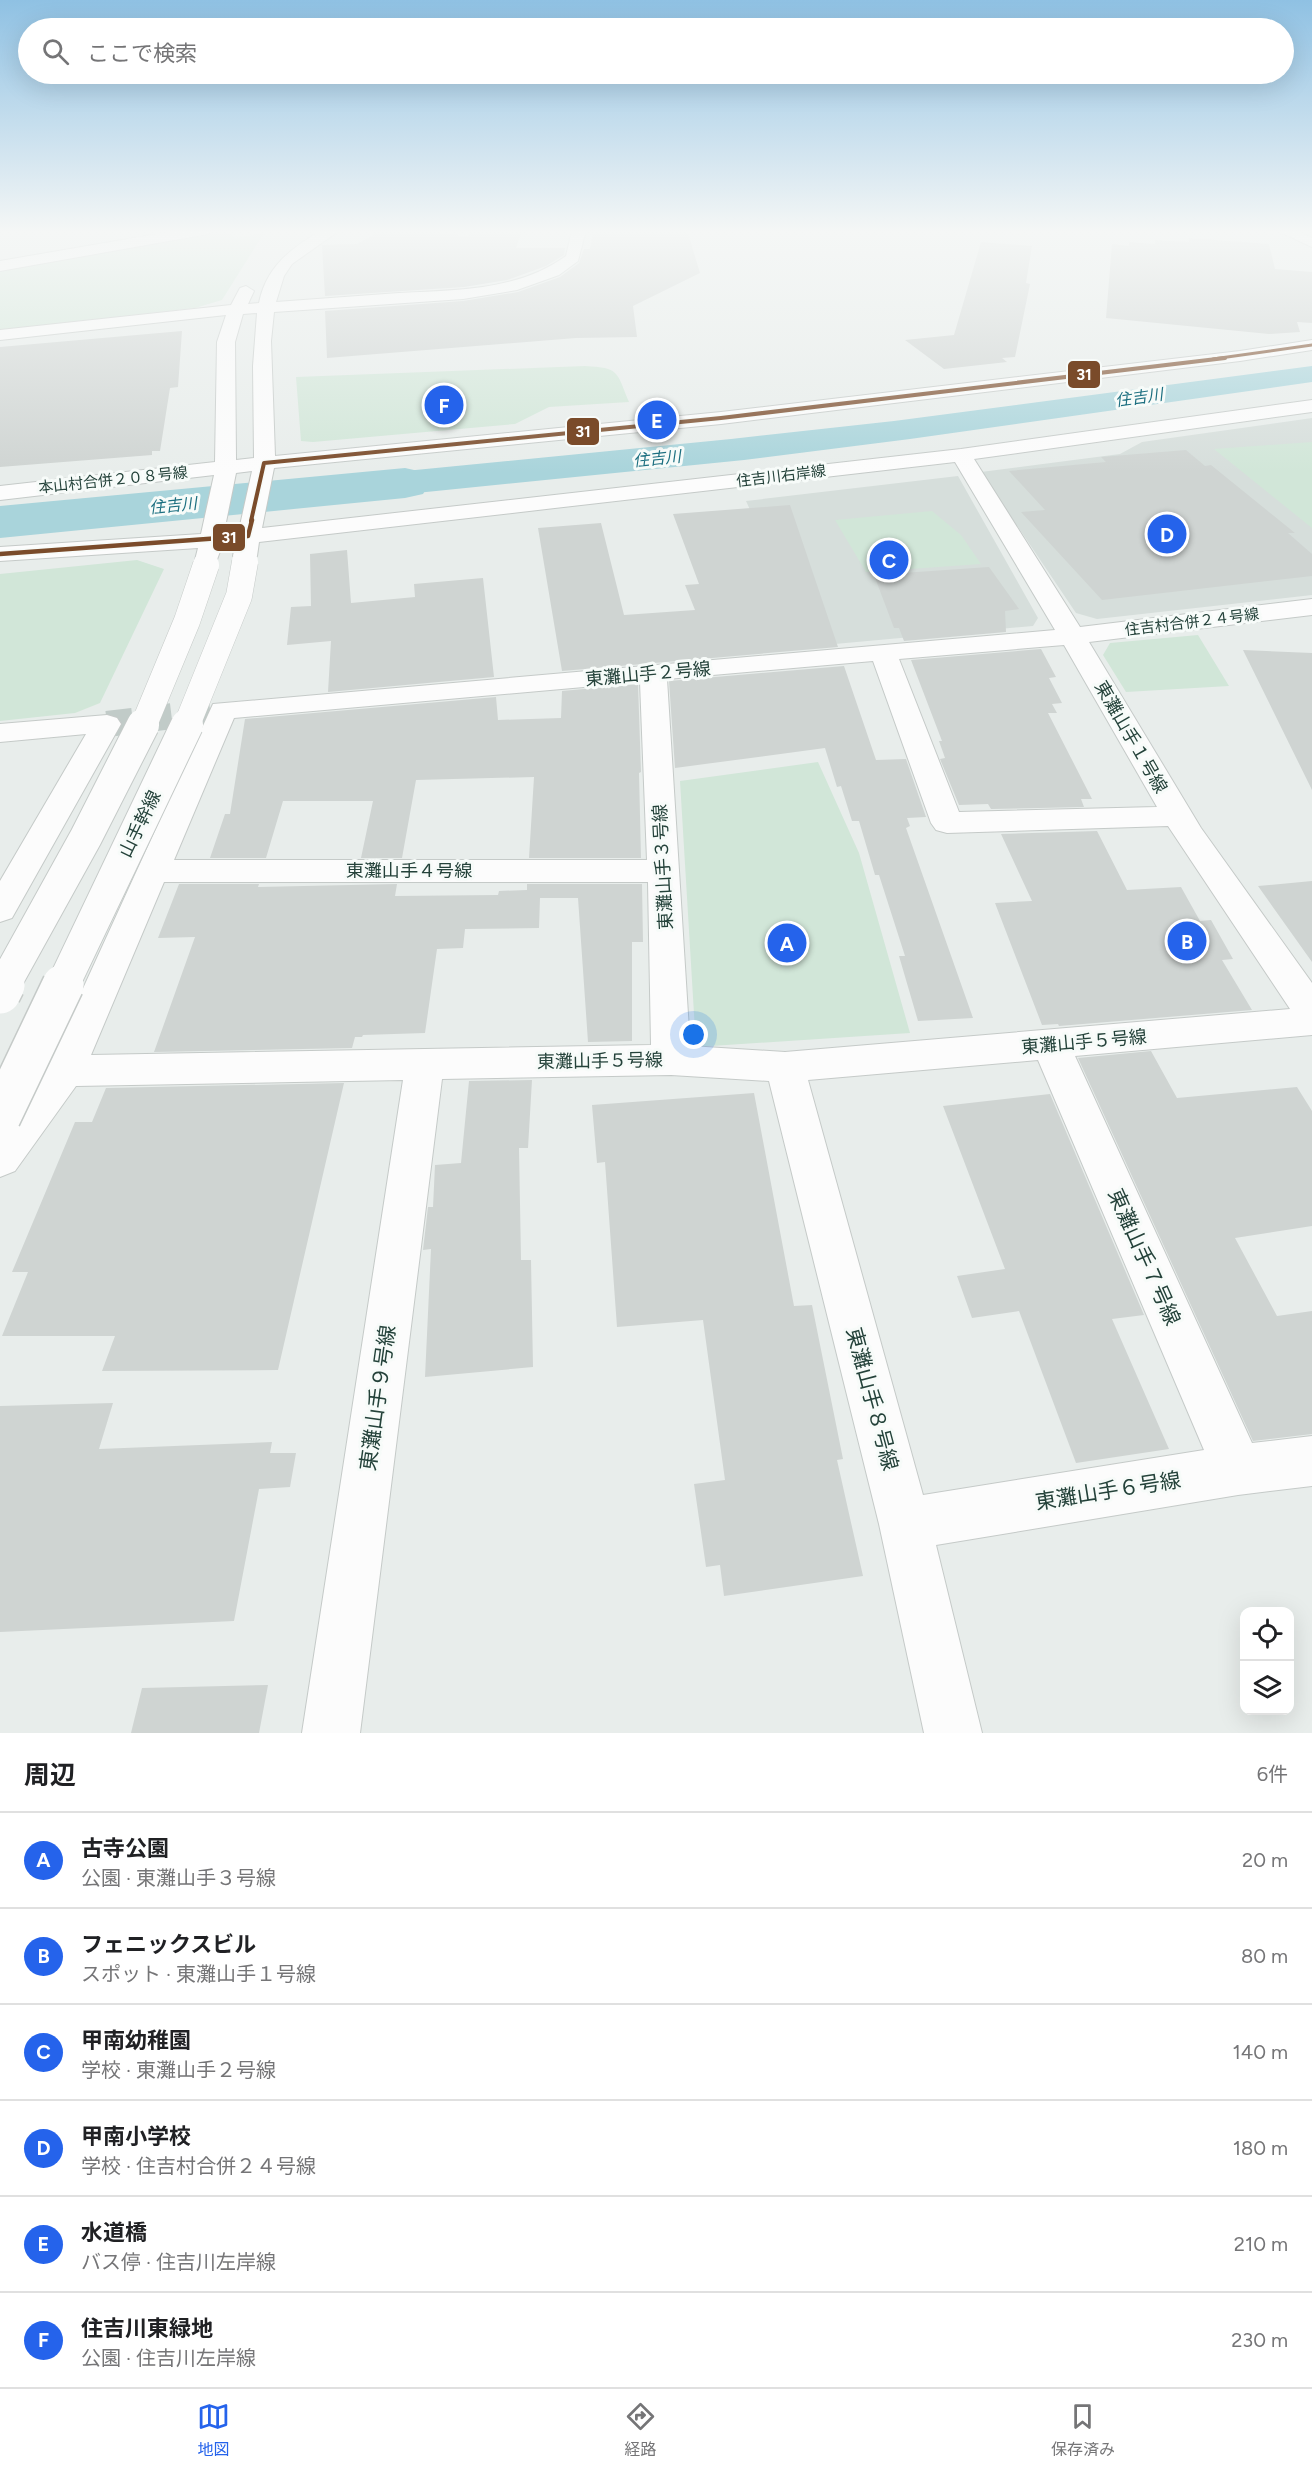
<!DOCTYPE html>
<html lang="ja">
<head>
<meta charset="utf-8">
<style>
	:root { --surface:#fff; --page:#f6f6f6; --text:#202124; --muted:#757577; --line:#e0e0e0; --accent:#2563eb }
	body { margin:0; font-family:Figtree,"Noto Sans JP",sans-serif; background:var(--page); color:var(--text) }
	.controls { position:absolute; right:18px; bottom:18px; display:grid; overflow:hidden; border-radius:12px; box-shadow:0 6px 24px #0002 }
	.controls button { width:54px; height:54px; display:grid; place-items:center; padding:0; border:0; border-bottom:2px solid var(--line); background:var(--surface); color:var(--text); font:30px sans-serif }
	.you { position:absolute; left:694px; top:1035px; width:21px; height:21px; margin:-15px; border:4px solid #fff; border-radius:50%; background:#1a73e8; box-shadow:0 0 0 9px #1a73e833 }
	.badge { display:grid; place-items:center; width:39px; height:39px; border-radius:50%; background:var(--accent); color:#fff; font-size:20px; font-weight:700 }
	.pin { position:absolute; translate:-50% -50%; border:3px solid #fff; box-shadow:0 2px 6px #0006 }
	.list { margin:0; padding:0; list-style:none }
	h2 { display:flex; justify-content:space-between; align-items:center; height:78px; margin:0; padding:0 24px; font-size:26px }
	h2 small { font-size:20px; font-weight:400; color:var(--muted) }
	.list li { display:grid; grid-template-columns:39px 1fr auto; gap:18px; align-items:center; box-sizing:border-box; height:96px; padding:0 24px; border-top:2px solid var(--line) }
	.list b { display:block; font-size:22px; white-space:nowrap }
	.list p { margin:0; font-size:20px; white-space:nowrap; color:var(--muted) }
	.list em { font-size:20px; font-style:normal; color:var(--muted) }
	.icon { flex:none; width:33px; height:33px; fill:none; stroke:currentColor; stroke-width:2; stroke-linecap:round; stroke-linejoin:round }
	.map { position:relative; flex:none; width:1312px; height:1733px; overflow:hidden }
	.search { position:absolute; background:var(--surface); box-shadow:0 6px 24px #0002; left:18px; right:18px; top:18px; height:66px; display:flex; align-items:center; gap:15px; box-sizing:border-box; padding:0 21px; border-radius:33px; color:var(--muted); font-size:22px }
	.sheet { height:654px; background:var(--surface) }
	nav { display:flex; justify-content:space-around; align-items:center; box-sizing:border-box; height:84px; border-top:2px solid var(--line); background:var(--surface); font-size:16px; color:var(--muted) }
	nav a { display:grid; justify-items:center; gap:3px }
	nav .on { color:var(--accent) }
	.map>svg:first-child { display:block }
</style>
</head>
<body>
<div class="map">
<svg width="1312" height="1733" viewBox="0 0 1312 1733">
	<rect width="100%" height="100%" fill="#e8edeb"/>
	<!-- built -->
	<path fill="#d6dedb" d="M 1312,418 L 1312,595 L 1097,619 L 1076,613 L 981,472 L 1120,454 L 1142,442 Z
		M 958,476 L 1038,618 L 1033,626 L 813,646 L 746,501 Z"/>
	<!-- green -->
	<path fill="#d1e6d8" d="M 224,230 L 236,238 L 264,233 L 222,300 L 195,308 L 0,330 L 0,269 Z
		M 585,366 C 620,368 616,371 629,402 L 549,407 L 515,424 L 313,442 L 301,441 L 296,377 Z
		M 1312,442 L 1312,528 L 1214,449 Z
		M 932,511 L 961,535 L 981,564 L 866,572 L 835,520 Z
		M 137,560 L 164,569 L 100,703 L 75,713 L 0,721 L 0,574 Z
		M 1198,635 L 1229,686 L 1126,692 L 1103,655 L 1110,643 Z
		M 818,762 L 859,853 L 910,1033 L 696,1047 L 680,781 Z"/>
	<!-- water -->
	<path fill="#a9d4db" d="M 1312,366 L 1312,382 L 910,439 L 744,460 L 298,505 L 303,481 L 731,439 L 894,421 Z
		M 183,492 L 176,518 L 0,535 L 0,509 Z"/>
	<g fill="none" stroke-linecap="round" stroke-linejoin="round">
		<!-- river -->
		<path fill="#a9d4db" fill-rule="evenodd" d="M 405,468 L 423,472 L 430,483 L 423,494 L 405,498 L 0,538 L 0,506 Z"/>
	</g>
	<!-- building -->
	<path fill="#cfd4d2" d="M 375,230 L 424,230 L 468,237 L 472,230 L 522,230 L 516,248 L 565,248 L 564,255 L 546,266 L 507,280 L 464,287 L 325,296 L 322,245 L 357,244 L 373,235 Z
		M 593,230 L 687,230 L 700,273 L 633,306 L 637,337 L 576,338 L 327,358 L 325,311 L 463,301 L 518,292 L 560,277 L 579,263 L 584,249 L 590,249 Z
		M 1189,238 L 1269,244 L 1275,269 L 1312,272 L 1312,323 L 1297,322 L 1300,332 L 1269,334 L 1106,318 L 1112,244 L 1129,246 L 1129,242 L 1155,244 L 1155,240 L 1189,242 Z
		M 981,242 L 1032,246 L 1026,283 L 1030,284 L 1015,357 L 1002,358 L 1007,362 L 944,369 L 905,340 L 954,335 Z
		M 182,331 L 178,387 L 170,388 L 160,451 L 152,451 L 152,455 L 0,467 L 0,347 Z
		M 1186,450 L 1205,466 L 1211,465 L 1295,533 L 1288,533 L 1312,554 L 1312,576 L 1102,600 L 1021,512 L 1045,510 L 1009,471 L 1106,462 L 1101,457 Z
		M 790,505 L 838,647 L 562,671 L 538,528 L 601,523 L 624,615 L 695,610 L 685,585 L 699,584 L 673,514 Z
		M 347,550 L 351,603 L 415,597 L 414,584 L 483,578 L 494,677 L 328,692 L 331,641 L 287,645 L 291,607 L 311,606 L 310,554 Z
		M 989,567 L 1019,609 L 1005,611 L 1006,632 L 904,641 L 899,628 L 894,628 L 874,575 Z
		M 1041,649 L 1056,677 L 1049,678 L 1062,703 L 1052,704 L 1057,713 L 1048,713 L 1092,799 L 1081,799 L 1084,807 L 991,809 L 988,804 L 959,805 L 940,759 L 945,758 L 939,741 L 942,741 L 911,660 Z
		M 1243,650 L 1312,653 L 1312,790 Z
		M 844,666 L 876,760 L 906,759 L 926,817 L 907,818 L 910,826 L 906,828 L 973,1018 L 918,1021 L 899,956 L 905,956 L 879,875 L 875,875 L 859,821 L 852,821 L 841,786 L 837,787 L 825,748 L 675,768 L 669,681 Z
		M 638,684 L 641,772 L 639,773 L 641,858 L 529,858 L 534,777 L 416,780 L 402,858 L 361,858 L 373,801 L 283,801 L 266,858 L 210,858 L 225,814 L 230,814 L 245,719 L 496,697 L 498,720 L 561,718 L 562,691 Z
		M 1097,831 L 1127,890 L 1181,887 L 1200,921 L 1211,920 L 1233,959 L 1222,960 L 1252,1010 L 1059,1026 L 1058,1024 L 1042,1025 L 995,903 L 1032,901 L 1001,834 Z
		M 1312,881 L 1312,962 L 1258,886 Z
		M 179,884 L 259,884 L 258,887 L 397,884 L 395,896 L 498,895 L 499,891 L 527,890 L 527,884 L 642,884 L 643,942 L 632,942 L 632,1041 L 588,1042 L 578,898 L 540,898 L 539,928 L 465,929 L 463,948 L 437,949 L 425,1033 L 363,1035 L 362,1037 L 355,1037 L 352,1048 L 154,1052 L 195,937 L 158,938 Z
		M 1151,1051 L 1177,1098 L 1297,1087 L 1312,1111 L 1312,1226 L 1235,1238 L 1277,1316 L 1312,1311 L 1312,1434 L 1253,1441 L 1078,1058 Z
		M 532,1080 L 528,1148 L 519,1148 L 521,1260 L 531,1260 L 533,1367 L 425,1377 L 431,1249 L 423,1250 L 428,1207 L 433,1207 L 435,1165 L 461,1163 L 469,1081 Z
		M 344,1083 L 278,1370 L 102,1371 L 115,1336 L 2,1336 L 28,1272 L 12,1272 L 75,1122 L 92,1122 L 106,1088 Z
		M 754,1093 L 794,1306 L 812,1305 L 843,1459 L 837,1460 L 863,1576 L 724,1596 L 720,1565 L 706,1567 L 694,1484 L 725,1480 L 703,1320 L 617,1327 L 605,1162 L 597,1163 L 592,1105 Z
		M 1050,1094 L 1144,1315 L 1112,1319 L 1169,1449 L 1076,1463 L 1019,1311 L 972,1318 L 957,1276 L 1005,1269 L 943,1106 Z
		M 113,1403 L 99,1449 L 272,1442 L 270,1453 L 296,1453 L 290,1487 L 259,1489 L 234,1621 L 0,1632 L 0,1406 Z
		M 268,1685 L 259,1733 L 131,1733 L 142,1688 Z"/>
	<g fill="none" stroke-linecap="round" stroke-linejoin="round">
		<!-- minor-tunnel -->
		<path stroke="#c1cbc8" stroke-width="26" stroke-dasharray="26 13" stroke-linecap="butt" d="M 107,724 L 223,710"/>
		<!-- minor casing -->
		<g stroke="#c5cac8" stroke-width="2">
			<path id="minor" d="M 180,230 L 215,230 L 208,234 L 0,271 L 0,261 Z
				M 322,230 L 340,230 L 292,264 L 284,276 L 276,302 C 317,299 358,296 399,293 C 456,290 518,291 566,256 L 572,230 L 586,230 L 578,261 L 559,275 L 517,290 L 463,299 L 274,312 L 271,341 L 275,456 L 721,412 L 1240,351 L 1312,340 L 1312,350 L 1240,361 L 721,424 L 274,468 L 262,528 L 961,449 L 1312,400 L 1312,412 L 974,459 L 1080,627 L 1312,599 L 1312,615 L 1089,642 L 1201,828 L 1312,983 L 1312,1035 L 1075,1056 L 1252,1443 L 1312,1436 L 1312,1486 L 1238,1495 L 936,1545 L 982,1733 L 924,1733 L 879,1524 L 769,1081 L 671,1075 L 442,1079 L 360,1733 L 302,1733 L 403,1080 L 76,1086 L 15,1171 L 0,1177 L 0,1127 L 49,1063 L 213,704 L 1055,630 L 955,462 L 259,542 L 257,556 L 253,561 L 245,563 L 237,561 L 233,556 L 235,545 L 222,546 L 215,565 L 207,567 L 199,565 L 195,560 L 198,548 L 0,561 L 0,547 L 201,534 L 214,475 L 0,500 L 0,486 L 215,462 L 217,342 L 226,315 L 0,340 L 0,330 L 231,305 L 240,288 L 246,286 L 254,291 L 248,304 L 259,303 C 266,267 291,248 322,230 ZM 257,313 L 253,366 L 254,458 L 236,460 L 235,342 L 243,314 ZM 252,471 L 239,530 L 224,532 L 236,473 ZM 1064,645 L 1157,807 L 959,812 L 899,659 ZM 873,661 L 931,823 L 936,830 L 947,833 L 1168,826 L 1290,1009 L 785,1052 L 690,1046 L 667,679 ZM 640,682 L 647,860 L 174,860 L 234,718 ZM 164,882 L 648,882 L 651,1045 L 91,1055 ZM 1038,1060 L 1204,1450 L 923,1495 L 808,1080 Z
				M 1276,230 L 1296,230 L 1312,238 L 1312,247 Z
				M 107,715 L 117,718 L 121,724 L 12,918 L 0,922 L 0,881 L 86,734 L 0,742 L 0,724 Z"/>
		</g>
		<!-- minor -->
		<use href="#minor" fill="#fcfcfc" fill-rule="evenodd"/>
		<!-- minor-bridge-far2 casing -->
		<g stroke="#c5cac8" stroke-width="27" stroke-linecap="butt">
			<path id="minor-bridge-far2" d="M 143,727 L 187,621 L 206,565
				M 186,727 L 239,596 L 245,562"/>
		</g>
		<!-- minor-bridge-far1 casing -->
		<g stroke="#c5cac8" stroke-width="34" stroke-linecap="butt">
			<path id="minor-bridge-far1" d="M 3,987 L 86,837 L 143,725
				M 62,987 L 187,725"/>
		</g>
		<!-- minor-bridge casing -->
		<g stroke="#c5cac8" stroke-width="44" stroke-linecap="butt">
			<path id="minor-bridge" d="M 0,993 L 4,985
				M 0,1117 L 63,985"/>
		</g>
		<!-- minor-bridge-far2 -->
		<use href="#minor-bridge-far2" stroke="#fcfcfc" stroke-width="26"/>
		<!-- minor-bridge-far1 -->
		<use href="#minor-bridge-far1" stroke="#fcfcfc" stroke-width="32"/>
		<!-- minor-bridge -->
		<use href="#minor-bridge" stroke="#fcfcfc" stroke-width="41"/>
		<!-- bus-1-far2 casing -->
		<g stroke="#f7fbf9" stroke-width="5">
			<path id="bus-1-far2" d="M 1213,359 L 1312,345"/>
		</g>
		<!-- bus-1-far1 casing -->
		<g stroke="#f7fbf9" stroke-width="7">
			<path id="bus-1-far1" d="M 251,521 L 264,463 L 721,418 L 1225,358"/>
		</g>
		<!-- bus-1 casing -->
		<g stroke="#f7fbf9" stroke-width="8">
			<path id="bus-1" d="M 0,554 L 248,536 L 252,520"/>
		</g>
		<!-- bus-1-far2 -->
		<use href="#bus-1-far2" stroke="#7a4b2a" stroke-width="3"/>
		<!-- bus-1-far1 -->
		<use href="#bus-1-far1" stroke="#7a4b2a" stroke-width="4"/>
		<!-- bus-1 -->
		<use href="#bus-1" stroke="#7a4b2a" stroke-width="4.5"/>
	</g>
	<!-- sky -->
	<linearGradient id="sky" x2="0" y2="1"><stop stop-color="#8fc1e3"/><stop offset="0.49" stop-color="#f5f7f6"/><stop offset="1" stop-color="#f5f7f6" stop-opacity="0"/></linearGradient>
	<rect width="1312" height="473" fill="url(#sky)"/>
	<g text-anchor="middle" stroke-width="6" stroke-linejoin="round" paint-order="stroke">
		<!-- far-street labels -->
		<g font-size="15" fill="#24423a" stroke="#f7fbf9">
			<text transform="translate(781 476) rotate(-7)" y="5">住吉川右岸線</text>
			<text transform="translate(113 480) rotate(-6)" y="5">本山村合併２０８号線</text>
			<text transform="translate(1192 622) rotate(-7)" y="5">住吉村合併２４号線</text>
		</g>
		<!-- far-water labels -->
		<g font-size="16" font-style="italic" fill="#1c6f80" stroke="#f7fbf9">
			<text transform="translate(1139 397) rotate(-8)" y="6">住吉川</text>
			<text transform="translate(657 458) rotate(-6)" y="6">住吉川</text>
			<text transform="translate(173 505) rotate(-6)" y="6">住吉川</text>
		</g>
		<!-- street labels -->
		<g font-size="18" fill="#24423a" stroke="#f7fbf9">
			<text transform="translate(648 674) rotate(-5)" y="6">東灘山手２号線</text>
			<text transform="translate(1131 737) rotate(60)" y="6">東灘山手１号線</text>
			<text transform="translate(140 824) rotate(-64)" y="6">山手幹線</text>
			<text transform="translate(663 867) rotate(-93)" y="6">東灘山手３号線</text>
			<text x="409" y="877">東灘山手４号線</text>
			<text transform="translate(1084 1042) rotate(-5)" y="6">東灘山手５号線</text>
			<text transform="translate(600 1061) rotate(-1)" y="6">東灘山手５号線</text>
		</g>
		<!-- near-street labels -->
		<g font-size="21" fill="#24423a" stroke="#f7fbf9">
			<text transform="translate(1144 1257) rotate(66)" y="7">東灘山手７号線</text>
			<text transform="translate(378 1398) rotate(-82)" y="7">東灘山手９号線</text>
			<text transform="translate(872 1399) rotate(75)" y="7">東灘山手８号線</text>
			<text transform="translate(1108 1491) rotate(-9)" y="7">東灘山手６号線</text>
		</g>
	</g>
	<g stroke="#f7fbf9" stroke-width="2">
		<rect x="1067" y="360" width="34" height="29" rx="6" fill="#7a4b2a"/>
		<rect x="566" y="417" width="34" height="29" rx="6" fill="#7a4b2a"/>
		<rect x="212" y="523" width="34" height="29" rx="6" fill="#7a4b2a"/>
	</g>
	<g font-size="16" text-anchor="middle" font-weight="bold" fill="#fff">
		<text x="1084" y="380">31</text>
		<text x="583" y="437">31</text>
		<text x="229" y="543">31</text>
	</g>
</svg>
<div class="controls">
<button><svg class="icon" aria-label="locate" viewBox="0 0 24 24"><circle cx="12" cy="12" r="6"/><path d="M12 2v4M12 18v4M2 12h4M18 12h4"/></svg></button>
<button><svg class="icon" aria-label="layers" viewBox="0 0 24 24"><path d="M12 4l9 5-9 5-9-5zM3 14l9 5 9-5"/></svg></button>
</div>
<div class="you"></div>
<div class="pin badge" style="left:787px;top:943px">A</div>
<div class="pin badge" style="left:1187px;top:941px">B</div>
<div class="pin badge" style="left:889px;top:560px">C</div>
<div class="pin badge" style="left:1167px;top:534px">D</div>
<div class="pin badge" style="left:657px;top:420px">E</div>
<div class="pin badge" style="left:444px;top:405px">F</div>
<div class="search"><svg class="icon" aria-label="search" viewBox="0 0 24 24"><circle cx="10" cy="10" r="6"/><path d="M15 15l6 6"/></svg>ここで検索</div>
</div>
<section class="sheet">
<h2>周辺<small>6件</small></h2>
<ul class="list">
<li><span class="badge">A</span><div><b>古寺公園</b><p>公園 · 東灘山手３号線</p></div><em>20 m</em></li>
<li><span class="badge">B</span><div><b>フェニックスビル</b><p>スポット · 東灘山手１号線</p></div><em>80 m</em></li>
<li><span class="badge">C</span><div><b>甲南幼稚園</b><p>学校 · 東灘山手２号線</p></div><em>140 m</em></li>
<li><span class="badge">D</span><div><b>甲南小学校</b><p>学校 · 住吉村合併２４号線</p></div><em>180 m</em></li>
<li><span class="badge">E</span><div><b>水道橋</b><p>バス停 · 住吉川左岸線</p></div><em>210 m</em></li>
<li><span class="badge">F</span><div><b>住吉川東緑地</b><p>公園 · 住吉川左岸線</p></div><em>230 m</em></li>
</ul>
</section>
<nav>
<a class="on"><svg class="icon" aria-label="map" viewBox="0 0 24 24"><path d="M3 6l6-2 6 2 6-2v14l-6 2-6-2-6 2zM9 4v14M15 6v14"/></svg>地図</a>
<a><svg class="icon" aria-label="directions" viewBox="0 0 24 24"><path d="M12 3l9 9-9 9-9-9zM9 14v-3h6M13 9l2 2-2 2"/></svg>経路</a>
<a><svg class="icon" aria-label="saved" viewBox="0 0 24 24"><path d="M7 4h10v16l-5-4-5 4z"/></svg>保存済み</a>
</nav>
</body>
</html>
